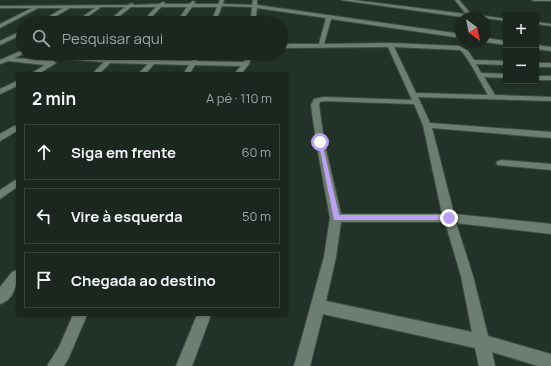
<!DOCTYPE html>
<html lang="pt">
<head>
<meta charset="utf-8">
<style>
	:root { --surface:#1a261e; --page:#232e27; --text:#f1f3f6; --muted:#9fa5a4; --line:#38433c }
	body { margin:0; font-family:Manrope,sans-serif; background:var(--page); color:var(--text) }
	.controls { position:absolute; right:12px; top:12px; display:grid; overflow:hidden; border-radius:0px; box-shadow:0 1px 3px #0004 }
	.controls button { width:36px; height:36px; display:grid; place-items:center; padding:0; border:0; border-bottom:1px solid var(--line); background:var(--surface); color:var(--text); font:20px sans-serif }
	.compass { position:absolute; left:455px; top:12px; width:36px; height:36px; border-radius:50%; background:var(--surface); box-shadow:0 1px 3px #0004; rotate:147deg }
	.stop { position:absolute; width:12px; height:12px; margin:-9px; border:3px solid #bca0f2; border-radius:50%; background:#fff }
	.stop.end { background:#bca0f2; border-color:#fff; box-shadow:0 1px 4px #0008 }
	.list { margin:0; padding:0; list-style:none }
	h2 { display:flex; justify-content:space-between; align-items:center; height:52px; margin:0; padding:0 16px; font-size:17px }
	h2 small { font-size:13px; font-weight:400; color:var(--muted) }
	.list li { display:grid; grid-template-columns:26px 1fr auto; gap:12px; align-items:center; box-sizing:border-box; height:56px; margin:0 8px 8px; padding:0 8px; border:1px solid var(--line); border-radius:0px }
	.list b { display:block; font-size:15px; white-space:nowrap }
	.list em { font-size:13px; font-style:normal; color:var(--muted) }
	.icon { flex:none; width:22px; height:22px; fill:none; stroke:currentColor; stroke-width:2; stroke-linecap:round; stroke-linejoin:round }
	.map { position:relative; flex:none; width:551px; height:366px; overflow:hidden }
	.search { position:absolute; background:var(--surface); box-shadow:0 1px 3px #0004; left:16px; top:16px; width:272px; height:44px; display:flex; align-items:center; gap:10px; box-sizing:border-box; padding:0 14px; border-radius:22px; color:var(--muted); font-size:15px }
	.panel { position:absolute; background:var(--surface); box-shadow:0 1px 3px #0004; left:16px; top:72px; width:272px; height:244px; border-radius:0px }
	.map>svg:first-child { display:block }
</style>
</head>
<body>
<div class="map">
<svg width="551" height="366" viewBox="0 0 551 366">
	<rect width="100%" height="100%" fill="#223228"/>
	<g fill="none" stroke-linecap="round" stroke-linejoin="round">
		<!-- street casing -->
		<g stroke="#404d44" stroke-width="2">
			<path id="street" d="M 220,0 L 224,0 L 223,4 L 252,5 L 253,0 L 257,0 L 257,5 L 461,34 L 461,38 L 331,19 L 324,44 L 390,43 L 459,46 L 468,51 L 474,60 L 506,61 L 506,65 L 476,64 L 481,73 L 506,74 L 506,78 L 484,77 L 495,95 L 551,97 L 551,101 L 418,97 L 430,123 L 551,132 L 551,138 L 432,128 L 454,214 L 551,224 L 551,234 L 456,223 L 473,276 L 488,336 L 551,354 L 551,366 L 538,366 L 492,352 L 495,366 L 479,366 L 475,348 L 323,314 L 310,366 L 294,366 L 324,257 L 330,218 L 316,141 L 311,105 L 314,99 L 324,97 L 412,100 L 388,47 L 281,48 L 281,44 L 319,44 L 326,18 L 257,8 L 255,23 L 251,23 L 252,7 L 222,6 L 215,23 L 211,23 L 217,7 L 192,7 L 180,23 L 176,23 L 187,7 L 161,7 L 146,23 L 141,23 L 156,7 L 131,7 L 111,23 L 106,23 L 125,7 L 101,7 L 79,23 L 74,23 L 95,8 L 70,8 L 44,23 L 38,23 L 63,8 L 38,8 L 0,28 L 0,24 L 32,8 L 0,8 L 0,6 L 128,5 L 132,3 L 134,5 L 159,4 L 163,2 L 165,3 L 164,4 L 189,4 L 193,1 L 195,2 L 194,4 L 218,4 ZM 394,47 L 460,50 C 468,56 482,85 488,95 L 416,93 ZM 324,101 L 414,104 L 423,125 L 442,214 L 341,214 L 324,141 L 319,105 L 320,102 ZM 341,222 L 445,222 L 461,276 L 472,332 L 326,301 L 336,257 Z
				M 341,0 L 353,0 L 466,14 L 455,0 L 459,0 L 471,14 L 506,19 L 506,21 L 485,18 L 469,18 Z
				M 532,0 L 551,0 L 551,1 L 534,1 Z
				M 536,22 L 551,24 L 551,26 L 536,24 Z
				M 23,30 L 23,34 L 0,45 L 0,41 Z
				M 485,38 L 506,41 L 506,45 L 485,42 Z
				M 536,45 L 551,47 L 551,51 L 536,49 Z
				M 23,50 L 23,53 L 25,53 L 14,58 L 53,61 L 56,63 L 40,73 L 32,73 L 45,65 L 8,61 L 0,64 L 0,60 Z
				M 114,53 L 120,53 L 114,59 L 150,60 L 155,53 L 161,53 L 156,60 L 191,61 L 196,53 L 202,53 L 197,61 L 244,62 L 247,53 L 253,53 L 249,64 L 242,73 L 235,73 L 241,66 L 195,65 L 190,73 L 184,73 L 189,65 L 154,64 L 146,73 L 139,73 L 148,64 L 110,63 L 100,73 L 93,73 L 104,62 L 62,59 L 59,57 L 62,55 L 107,59 Z
				M 536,63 L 551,63 L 551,67 L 536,67 Z
				M 536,76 L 551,76 L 551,80 L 536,80 Z
				M 17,81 L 17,86 L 0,94 L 0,89 Z
				M 14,126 L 17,126 L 17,131 L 0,141 L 0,134 Z
				M 501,160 L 551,164 L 551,170 L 498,165 L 496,163 L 498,161 Z
				M 17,179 L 17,187 L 0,199 L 0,190 Z
				M 17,270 C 17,284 15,299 0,304 L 0,287 L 12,272 Z
				M 73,315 L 87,315 L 69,357 L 64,366 L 47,366 L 59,347 Z
				M 197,315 L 211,315 L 192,366 L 176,366 Z"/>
		</g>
		<!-- street -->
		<use href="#street" fill="#6c7e72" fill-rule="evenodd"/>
	</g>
	<!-- route -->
	<path fill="#bca0f2" d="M 318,140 L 322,142 L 339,215 L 449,215 L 453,218 L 451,220 L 334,220 Z"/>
</svg>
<div class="controls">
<button>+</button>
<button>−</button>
</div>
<svg class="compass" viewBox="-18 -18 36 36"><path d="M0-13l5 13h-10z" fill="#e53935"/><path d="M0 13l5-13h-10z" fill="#9fa5a4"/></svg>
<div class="stop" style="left:320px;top:142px"></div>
<div class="stop end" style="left:449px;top:218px"></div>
<div class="search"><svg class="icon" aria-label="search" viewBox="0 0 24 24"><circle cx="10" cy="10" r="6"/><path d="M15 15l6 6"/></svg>Pesquisar aqui</div>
<section class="panel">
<h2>2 min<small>A pé · 110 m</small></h2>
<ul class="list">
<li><svg class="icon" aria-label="ahead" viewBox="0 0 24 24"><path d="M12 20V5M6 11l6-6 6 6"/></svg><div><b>Siga em frente</b></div><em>60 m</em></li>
<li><svg class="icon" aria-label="left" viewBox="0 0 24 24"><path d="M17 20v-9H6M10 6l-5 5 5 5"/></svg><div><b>Vire à esquerda</b></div><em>50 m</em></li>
<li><svg class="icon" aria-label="arrive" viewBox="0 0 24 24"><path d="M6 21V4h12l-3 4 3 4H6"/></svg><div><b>Chegada ao destino</b></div></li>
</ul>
</section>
</div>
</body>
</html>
